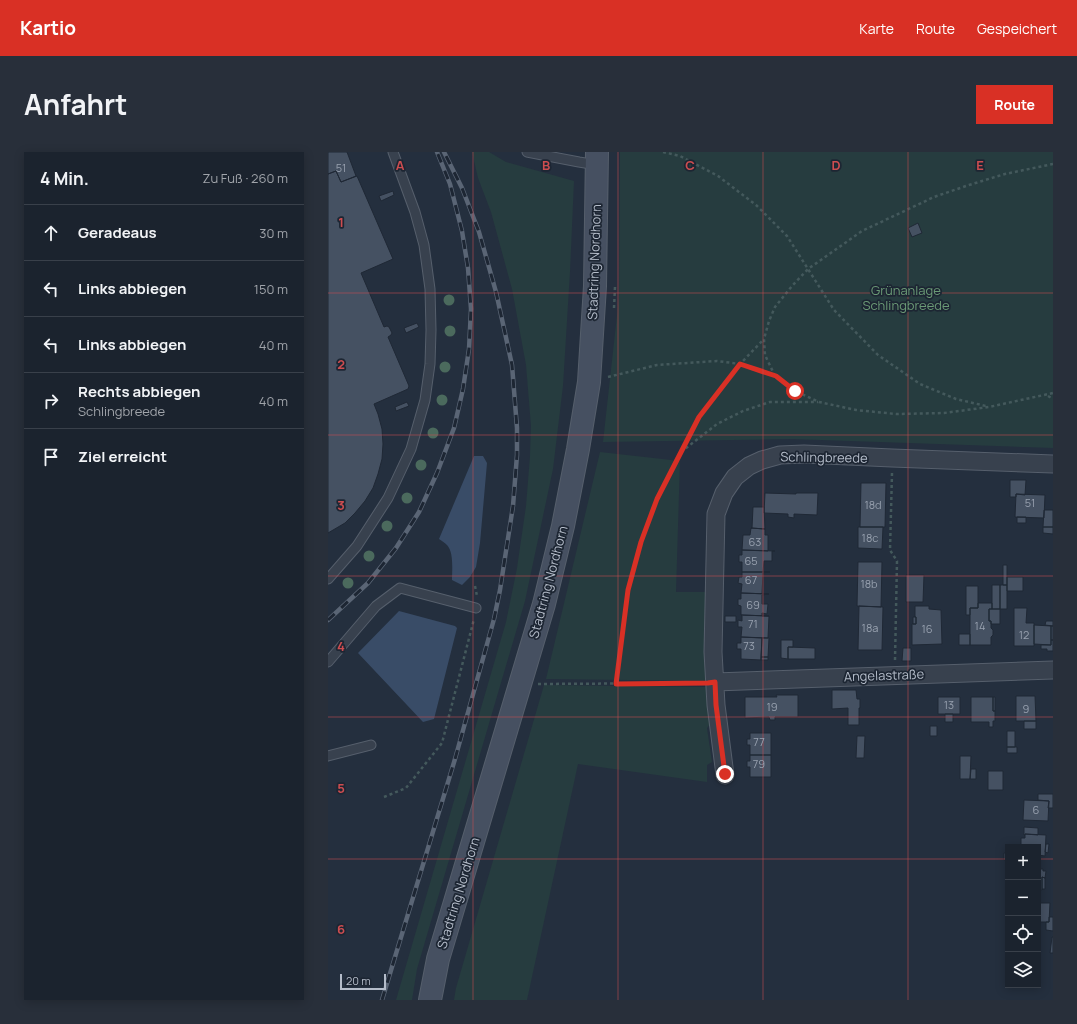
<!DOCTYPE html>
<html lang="de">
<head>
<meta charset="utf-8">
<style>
	:root { --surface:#1b232e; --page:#282f3a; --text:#f1f3f6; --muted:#a0a4aa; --line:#39404a; --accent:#d93025 }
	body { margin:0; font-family:Manrope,sans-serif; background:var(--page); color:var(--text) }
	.controls { position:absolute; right:12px; bottom:12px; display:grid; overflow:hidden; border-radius:0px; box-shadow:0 2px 10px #0003 }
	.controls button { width:36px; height:36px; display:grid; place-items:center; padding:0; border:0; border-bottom:1px solid var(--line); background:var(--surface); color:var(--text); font:20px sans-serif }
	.scale { position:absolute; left:12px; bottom:10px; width:46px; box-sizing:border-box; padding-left:4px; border:2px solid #b4bcc9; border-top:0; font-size:11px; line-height:14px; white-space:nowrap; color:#b4bcc9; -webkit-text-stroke:3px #1d2633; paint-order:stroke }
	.stop { position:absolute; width:12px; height:12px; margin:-9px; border:3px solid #d93025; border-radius:50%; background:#fff }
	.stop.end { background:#d93025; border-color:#fff; box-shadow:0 1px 4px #0008 }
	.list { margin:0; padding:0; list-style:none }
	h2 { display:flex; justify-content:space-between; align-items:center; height:52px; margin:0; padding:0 16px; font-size:17px }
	h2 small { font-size:13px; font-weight:400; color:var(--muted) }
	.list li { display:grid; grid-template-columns:26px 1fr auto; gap:12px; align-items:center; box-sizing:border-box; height:56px; padding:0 16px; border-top:1px solid var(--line) }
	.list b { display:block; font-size:15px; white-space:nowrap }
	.list p { margin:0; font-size:13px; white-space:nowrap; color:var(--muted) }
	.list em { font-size:13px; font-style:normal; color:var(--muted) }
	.icon { flex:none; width:22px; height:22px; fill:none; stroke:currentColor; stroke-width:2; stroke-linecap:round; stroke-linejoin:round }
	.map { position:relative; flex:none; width:725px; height:848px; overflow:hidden; border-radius:0px }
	header { display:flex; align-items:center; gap:24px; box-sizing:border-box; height:56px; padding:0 20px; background:var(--accent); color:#fff }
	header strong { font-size:19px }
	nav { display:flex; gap:22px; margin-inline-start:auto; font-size:14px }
	.intro { display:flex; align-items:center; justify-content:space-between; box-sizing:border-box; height:96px; padding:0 24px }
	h1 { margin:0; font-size:28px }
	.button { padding:10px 18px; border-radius:0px; background:var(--accent); color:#fff; font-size:14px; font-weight:700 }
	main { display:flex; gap:24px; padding:0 24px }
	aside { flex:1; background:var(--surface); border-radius:0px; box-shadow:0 2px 10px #0003 }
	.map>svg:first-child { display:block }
</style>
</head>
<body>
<header>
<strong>Kartio</strong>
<nav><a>Karte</a><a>Route</a><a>Gespeichert</a></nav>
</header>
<div class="intro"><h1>Anfahrt</h1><a class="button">Route</a></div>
<main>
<aside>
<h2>4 Min.<small>Zu Fuß · 260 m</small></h2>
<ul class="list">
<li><svg class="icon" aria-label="ahead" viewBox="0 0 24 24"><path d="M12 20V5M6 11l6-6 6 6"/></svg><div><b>Geradeaus</b></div><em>30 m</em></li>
<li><svg class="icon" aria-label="left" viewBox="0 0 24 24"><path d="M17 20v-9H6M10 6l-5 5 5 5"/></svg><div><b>Links abbiegen</b></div><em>150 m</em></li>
<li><svg class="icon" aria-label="left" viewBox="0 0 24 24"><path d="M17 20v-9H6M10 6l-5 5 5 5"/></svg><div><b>Links abbiegen</b></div><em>40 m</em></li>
<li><svg class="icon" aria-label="right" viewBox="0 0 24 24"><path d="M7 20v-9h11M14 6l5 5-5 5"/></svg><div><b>Rechts abbiegen</b><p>Schlingbreede</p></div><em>40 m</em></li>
<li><svg class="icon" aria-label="arrive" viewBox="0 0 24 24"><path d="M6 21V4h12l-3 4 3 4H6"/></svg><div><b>Ziel erreicht</b></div></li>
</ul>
</aside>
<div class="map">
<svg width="725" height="848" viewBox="0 0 725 848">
	<rect width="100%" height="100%" fill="#242f3e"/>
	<!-- green -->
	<path fill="#263c3f" d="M 144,0 L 161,0 L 178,10 L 246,29 L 242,120 L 235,234 L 225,317 L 197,449 L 89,817 L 84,848 L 68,848 L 178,470 L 189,416 L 198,354 L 202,304 L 203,274 L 198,213 L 184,137 L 163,60 L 150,26 Z
		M 292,0 L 725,0 L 725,296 L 464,287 L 275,290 L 291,145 Z
		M 272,300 L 352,309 L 348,440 L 379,440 L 380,529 L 218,527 Z
		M 216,533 L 380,535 L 383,571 L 379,576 L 384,610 L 379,613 L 379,630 L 250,612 L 199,848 L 126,848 L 128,836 Z"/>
	<!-- water -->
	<path fill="#394c67" d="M 146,304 L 155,304 L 159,311 L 152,391 L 148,415 L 142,425 L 134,433 L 124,428 C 124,419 126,400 119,393 C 117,391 114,389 111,387 Z
		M 71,459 L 127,474 L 129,476 L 106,567 L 95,570 L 30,501 Z"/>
	<!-- building -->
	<path fill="#455162" stroke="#1f2835" d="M 0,0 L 19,0 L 28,24 L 13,30 L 8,19 L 0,22 Z
		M 8,19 L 13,30 L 29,24 L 65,107 L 33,121 L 56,175 L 59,174 L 61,175 L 64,181 L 63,183 L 60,185 L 81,234 L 80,237 L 46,252 L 50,262 L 54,277 L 55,292 L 54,307 L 50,322 L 45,336 L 37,349 L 27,361 L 17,371 L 0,381 L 0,22 Z
		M 65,39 L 66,43 L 53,49 L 51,44 Z
		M 590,71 L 594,81 L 584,85 L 580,76 Z
		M 89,171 L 91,175 L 78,181 L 76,176 Z
		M 79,250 L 81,254 L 68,259 L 67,255 Z
		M 682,328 L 698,328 L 697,343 L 688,342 L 688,345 L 682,345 Z
		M 533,331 L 558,331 L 557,375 L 532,375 Z
		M 437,341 L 468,342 L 468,341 L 490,341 L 489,363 L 466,362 L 466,366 L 460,365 L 460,362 L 436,361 Z
		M 688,342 L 717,343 L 716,366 L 687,365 Z
		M 425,355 L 436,355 L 437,377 L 423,376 L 424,376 Z
		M 716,358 L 725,358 L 725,375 L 715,375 Z
		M 689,365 L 698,365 L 698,371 L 689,371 Z
		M 530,375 L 555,375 L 554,397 L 530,396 Z
		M 715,375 L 725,375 L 725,382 L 715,381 Z
		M 423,376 L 437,377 L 437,383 L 440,383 L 440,399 L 414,398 L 415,383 L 422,383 Z
		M 414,398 L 447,399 L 444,399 L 444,409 L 436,409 L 435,420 L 442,420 L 414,420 L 414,410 L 411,410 L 411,403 L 414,403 Z
		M 530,410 L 554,410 L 553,455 L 529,454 Z
		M 675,413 L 679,413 L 679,433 L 675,433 Z
		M 414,420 L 442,420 L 435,421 L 434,442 L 441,442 L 413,441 L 414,432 L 410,431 L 411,425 L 414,425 Z
		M 578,423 L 596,423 L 595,450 L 578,450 Z
		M 679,425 L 695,425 L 695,439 L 679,439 Z
		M 664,433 L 672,433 L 672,457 L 664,457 Z
		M 672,433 L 679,433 L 679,457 L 672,457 Z
		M 638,434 L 650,434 L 650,456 L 642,456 L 642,463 L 638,463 Z
		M 413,441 L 441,442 L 434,443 L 434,452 L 440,452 L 439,462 L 434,461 L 434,464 L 441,464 L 413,463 L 413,454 L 410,453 L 410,447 L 413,447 Z
		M 650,451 L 664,451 L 664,457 L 661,457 L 661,469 L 663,469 L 663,476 L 665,478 L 665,483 L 663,485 L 663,493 L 642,493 L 642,456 L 650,456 Z
		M 531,454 L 555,455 L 554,498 L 530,498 Z
		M 587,454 L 601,454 L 601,457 L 613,458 L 614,492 L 584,493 L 584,472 L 588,472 L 588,465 L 587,465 Z
		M 686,456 L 699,456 L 698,471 L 706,471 L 706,494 L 686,494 Z
		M 661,457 L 672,457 L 672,472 L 663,472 L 663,469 L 661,469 Z
		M 413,463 L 441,464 L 440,486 L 413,485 L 414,475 L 410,475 L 410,468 L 414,469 L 414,464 Z
		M 397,464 L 408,464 L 408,470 L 397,470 Z
		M 585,465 L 588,465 L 588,472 L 585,472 Z
		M 718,469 L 725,469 L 725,474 L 717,473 Z
		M 706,473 L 723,474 L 723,493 L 706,492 Z
		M 723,474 L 725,474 L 725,488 L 723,488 Z
		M 631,482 L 642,482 L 642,493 L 631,493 Z
		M 413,485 L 434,486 L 433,508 L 413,507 L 413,497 L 409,497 L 409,491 L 413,491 Z
		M 434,486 L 441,486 L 440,505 L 433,505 Z
		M 453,488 L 465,488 L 465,495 L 460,495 L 460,507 L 453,506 Z
		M 723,488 L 725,488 L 725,499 L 719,499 L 719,497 L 713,497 L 713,493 L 723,493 Z
		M 460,495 L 487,496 L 487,507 L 460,507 Z
		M 575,496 L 583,496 L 583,509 L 574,509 Z
		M 433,505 L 440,505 L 440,508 L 433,508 Z
		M 504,538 L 528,538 L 529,547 L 532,547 L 532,556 L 531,556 L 531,573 L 520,573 L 520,556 L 504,557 Z
		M 448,543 L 470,543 L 470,565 L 447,565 L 447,568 L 442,568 L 441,565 L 417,566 L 417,545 L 449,545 Z
		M 688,544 L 707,544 L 708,569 L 688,569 Z
		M 610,545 L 632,545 L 632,562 L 610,562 Z
		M 643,545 L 665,545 L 665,559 L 667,559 L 667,569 L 665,569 L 665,575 L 661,575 L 661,570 L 643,570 Z
		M 665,545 L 667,545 L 667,559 L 665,559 Z
		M 617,562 L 625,562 L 625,570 L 617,570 Z
		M 696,569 L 708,569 L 708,577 L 696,577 Z
		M 602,574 L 609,574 L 609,584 L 602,584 Z
		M 679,579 L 687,579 L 687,595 L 679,595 Z
		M 422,581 L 443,581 L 443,603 L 422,603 L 422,593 L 419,593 L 419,587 L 422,587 Z
		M 529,584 L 537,584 L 536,606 L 528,606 Z
		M 679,595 L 689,595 L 689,601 L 679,601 Z
		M 422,603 L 443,603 L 443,625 L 422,625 L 422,615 L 419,615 L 419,609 L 422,609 Z
		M 632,604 L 643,604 L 642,627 L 632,627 Z
		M 643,617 L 648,617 L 648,627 L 642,627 Z
		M 660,619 L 675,619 L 675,638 L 660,638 Z
		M 710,642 L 725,642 L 725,656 L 720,656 L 721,649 L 710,648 Z
		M 696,648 L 721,649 L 720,669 L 695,668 Z
		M 696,675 L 710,676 L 710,683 L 697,682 L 697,683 L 696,683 Z
		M 697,682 L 718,683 L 717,704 L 710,703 L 710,695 L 693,695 L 693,686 L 697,686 Z
		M 718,692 L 721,692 L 720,701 L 717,700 Z
		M 676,701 L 680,701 L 680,709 L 676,708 Z
		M 710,717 L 715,717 L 715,719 L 718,719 L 717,726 L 714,725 L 714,738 L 710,737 Z
		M 714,725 L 717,726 L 717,737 L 714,737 Z
		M 710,751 L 722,751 L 721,770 L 710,770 Z
		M 721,765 L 725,765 L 725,779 L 718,778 L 718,770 L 721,770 Z
		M 724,785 L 725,785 L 725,801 L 722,801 Z"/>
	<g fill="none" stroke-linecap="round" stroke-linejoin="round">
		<!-- lane casing -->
		<g stroke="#565f6c" stroke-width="11">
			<path id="lane" d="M 199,0 L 251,10 L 269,13
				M 0,427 L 29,394 L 60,346 L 83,297 L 97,248 L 102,212 L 103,178 L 102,137 L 96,93 L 87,60 L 65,0
				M 0,510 L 48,454 L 72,436 L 148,456
				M 0,604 L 43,593"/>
		</g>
		<!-- street casing -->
		<g stroke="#565f6c" stroke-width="19">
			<path id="street" d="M 387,530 L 725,518
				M 397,623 L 388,553 L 385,500 L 388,362 L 396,341 L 407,325 L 421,314 L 434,308 L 452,303 L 476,302 L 564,306 L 725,312"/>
		</g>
		<!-- secondary casing -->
		<g stroke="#565f6c" stroke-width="24">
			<path id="secondary" d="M 102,848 L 110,807 L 216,452 L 235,374 L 250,297 L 261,230 L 267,134 L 269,0"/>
		</g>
		<!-- path -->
		<path stroke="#44595c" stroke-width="2.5" stroke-dasharray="3 3" stroke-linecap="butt" d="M 335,0 L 352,4 L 390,24 L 428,53 L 459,84 L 506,158 L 550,203 L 592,232 L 628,247 L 658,254
			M 286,156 L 287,135
			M 447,224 L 437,203 L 436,187 L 441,169 L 447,155 L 464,134 L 480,117 L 534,79 L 606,45 L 641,33 L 677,22 L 725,12
			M 280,225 L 329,213 L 389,209 L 412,212 L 447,224 L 467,239 L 491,250 L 528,258 L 568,262 L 616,261 L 661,255 L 725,241
			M 720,244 L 725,247
			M 353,300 L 389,272 L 415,259 L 442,250 L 490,250
			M 564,321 L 562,398 L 569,409 L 567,508
			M 147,434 L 149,444
			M 210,532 L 371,531
			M 288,532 L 300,438 L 313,390 L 329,347 L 371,265 L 412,212 L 436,187
			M 56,645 L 78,636 L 114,591 L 146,467"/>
		<!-- lane -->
		<use href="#lane" stroke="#38414e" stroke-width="9"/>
		<!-- street -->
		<use href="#street" stroke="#38414e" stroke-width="17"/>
		<!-- secondary -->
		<use href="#secondary" stroke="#465061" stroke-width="22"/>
		<!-- rail casing -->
		<g stroke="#5a6575" stroke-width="4.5">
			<path id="rail" d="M 0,468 L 40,431 L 68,396 L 91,360 L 109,321 L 126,276 L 135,237 L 141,197 L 143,157 L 140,116 L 134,79 L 122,32 L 109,0
				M 54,848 L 127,607 L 166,467 L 172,438 L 185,354 L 189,303 L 189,276 L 184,213 L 168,140 L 151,80 L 134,36 L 116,0"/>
		</g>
		<!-- rail -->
		<use href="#rail" stroke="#1d2633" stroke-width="3" stroke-dasharray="9" stroke-linecap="butt"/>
	</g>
	<!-- trees -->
	<g fill="#4b6a5d">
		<circle cx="121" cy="148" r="5.5"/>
		<circle cx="122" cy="179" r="5.5"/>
		<circle cx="117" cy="215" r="5.5"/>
		<circle cx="114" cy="248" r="5.5"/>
		<circle cx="105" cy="281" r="5.5"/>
		<circle cx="93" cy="313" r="5.5"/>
		<circle cx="79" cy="346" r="5.5"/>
		<circle cx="59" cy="374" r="5.5"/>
		<circle cx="41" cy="404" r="5.5"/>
		<circle cx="20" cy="431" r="5.5"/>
	</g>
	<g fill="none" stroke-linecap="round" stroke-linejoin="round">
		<!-- route -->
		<path stroke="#d93025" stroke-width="5" d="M 397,622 L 388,553 L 387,530 L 380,531 L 288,532 L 300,438 L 313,390 L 329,347 L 371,265 L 412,212 L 448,224 L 467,239"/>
	</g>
	<!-- grid -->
	<path fill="none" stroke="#ce4d50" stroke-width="1" stroke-opacity="0.55" d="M 145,0 L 145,848M 290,0 L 290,848M 435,0 L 435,848M 580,0 L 580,848M 0,141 L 725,141M 0,283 L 725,283M 0,424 L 725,424M 0,565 L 725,565M 0,707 L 680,707M 710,707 L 725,707"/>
	<g text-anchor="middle" stroke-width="3.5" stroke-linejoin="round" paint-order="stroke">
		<!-- number labels -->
		<g font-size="11" fill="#98a1af">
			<text x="13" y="20">51</text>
			<text x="702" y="355">51</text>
			<text x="545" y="357">18d</text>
			<text x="542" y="390">18c</text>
			<text x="427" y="394">63</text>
			<text x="423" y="413">65</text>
			<text x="423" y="432">67</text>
			<text x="541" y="436">18b</text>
			<text x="425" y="457">69</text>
			<text x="425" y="476">71</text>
			<text x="652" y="478">14</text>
			<text x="542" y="480">18a</text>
			<text x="599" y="481">16</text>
			<text x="696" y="487">12</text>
			<text x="421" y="498">73</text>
			<text x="621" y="557">13</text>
			<text x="444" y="559">19</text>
			<text x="698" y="561">9</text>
			<text x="431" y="594">77</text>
			<text x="431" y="616">79</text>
			<text x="708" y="662">6</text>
		</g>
		<!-- street labels -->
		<g font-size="13" fill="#b4bcc9" stroke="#1d2633">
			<text transform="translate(266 110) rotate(-88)" y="5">Stadtring Nordhorn</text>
			<text transform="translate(496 305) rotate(1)" y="5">Schlingbreede</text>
			<text transform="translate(220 430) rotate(-75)" y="5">Stadtring Nordhorn</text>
			<text transform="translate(556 523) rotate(-2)" y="5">Angelastraße</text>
			<text transform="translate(130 741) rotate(-73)" y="5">Stadtring Nordhorn</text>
		</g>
		<!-- park labels -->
		<g font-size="13" fill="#6b9a76" stroke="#1d2633">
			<text x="578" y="143">Grünanlage<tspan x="578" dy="15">Schlingbreede</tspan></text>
		</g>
	</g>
	<g font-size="13" text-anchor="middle" font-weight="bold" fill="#ce4d50" stroke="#1d2633" stroke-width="3.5" stroke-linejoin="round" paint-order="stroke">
		<text x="72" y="18">A</text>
		<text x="218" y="18">B</text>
		<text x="362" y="18">C</text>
		<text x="508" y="18">D</text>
		<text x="652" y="18">E</text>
		<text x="13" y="75">1</text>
		<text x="13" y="217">2</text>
		<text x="13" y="358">3</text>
		<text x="13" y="499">4</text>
		<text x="13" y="641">5</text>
		<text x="13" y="782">6</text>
	</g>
</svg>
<div class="controls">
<button>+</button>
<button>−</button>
<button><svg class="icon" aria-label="locate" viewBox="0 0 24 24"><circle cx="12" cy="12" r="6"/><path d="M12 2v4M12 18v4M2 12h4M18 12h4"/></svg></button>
<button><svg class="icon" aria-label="layers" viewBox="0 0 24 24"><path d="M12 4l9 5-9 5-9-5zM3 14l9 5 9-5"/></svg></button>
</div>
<div class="scale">20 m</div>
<div class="stop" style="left:467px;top:239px"></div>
<div class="stop end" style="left:397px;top:622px"></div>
</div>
</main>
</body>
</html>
